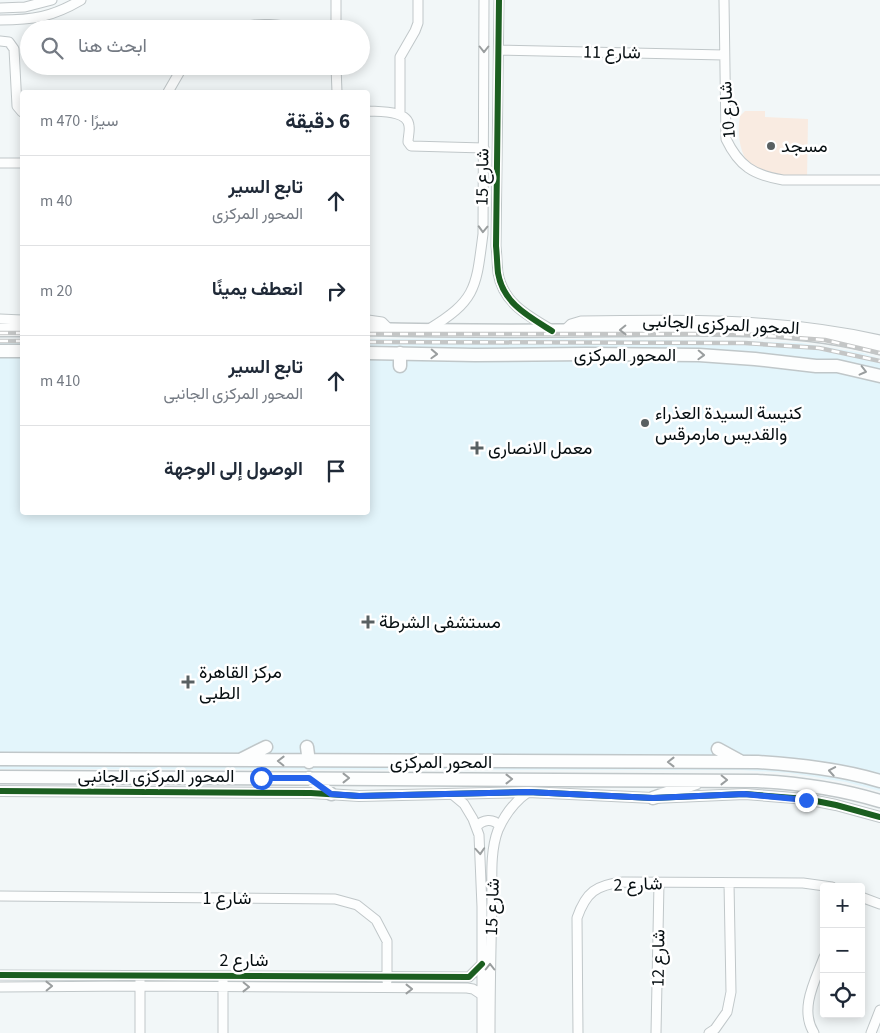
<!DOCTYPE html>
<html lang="ar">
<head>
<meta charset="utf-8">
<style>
	:root { --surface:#fff; --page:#f2f2f3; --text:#1f2937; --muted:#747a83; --line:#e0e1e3 }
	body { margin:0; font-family:"Source Sans 3",Vazirmatn,sans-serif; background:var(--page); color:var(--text); direction:rtl }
	.controls { position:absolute; right:15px; bottom:15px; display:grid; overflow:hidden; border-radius:5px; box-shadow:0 2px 12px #0003 }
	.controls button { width:45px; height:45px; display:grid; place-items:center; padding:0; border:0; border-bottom:1px solid var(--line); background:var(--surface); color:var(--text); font:25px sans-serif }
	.stop { position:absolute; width:15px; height:15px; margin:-11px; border:4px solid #2563eb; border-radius:50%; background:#fff }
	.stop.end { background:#2563eb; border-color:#fff; box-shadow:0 1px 5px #0008 }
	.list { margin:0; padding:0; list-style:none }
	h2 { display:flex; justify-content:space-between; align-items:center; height:65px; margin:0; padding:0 20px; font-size:21px }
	h2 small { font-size:16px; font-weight:400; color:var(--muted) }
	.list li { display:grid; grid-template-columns:32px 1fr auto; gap:15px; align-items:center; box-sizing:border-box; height:90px; padding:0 20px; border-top:1px solid var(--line) }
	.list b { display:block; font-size:19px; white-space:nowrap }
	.list p { margin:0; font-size:16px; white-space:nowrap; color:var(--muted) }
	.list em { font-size:16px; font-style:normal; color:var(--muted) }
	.icon { flex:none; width:28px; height:28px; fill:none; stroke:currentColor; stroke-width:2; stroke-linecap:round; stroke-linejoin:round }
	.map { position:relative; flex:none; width:880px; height:1033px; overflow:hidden; direction:ltr }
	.search { position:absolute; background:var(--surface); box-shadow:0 2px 12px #0003; left:20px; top:20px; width:350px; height:55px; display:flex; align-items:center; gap:12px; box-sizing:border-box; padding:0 18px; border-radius:28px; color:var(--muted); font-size:19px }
	.panel { position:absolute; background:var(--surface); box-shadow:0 2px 12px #0003; left:20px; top:90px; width:350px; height:425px; border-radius:5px; direction:rtl }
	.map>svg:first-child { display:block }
</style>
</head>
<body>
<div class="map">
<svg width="880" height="1033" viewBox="0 0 880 1033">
	<rect width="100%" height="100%" fill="#f2f7f8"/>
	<!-- built -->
	<path fill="#e3f5fb" d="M 490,338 L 741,341 L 801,343 L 863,353 L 880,359 L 880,791 L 846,782 L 790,773 L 741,770 L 0,769 L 0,340 L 22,340 L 22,512 L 368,512 L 368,339 Z"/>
	<!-- green -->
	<path fill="#f9ebe1" d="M 745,111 L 765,111 L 765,117 L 808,119 L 807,180 C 796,179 762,174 753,168 C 739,156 737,132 740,116 Z"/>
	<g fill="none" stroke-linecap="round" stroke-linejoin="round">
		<!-- minor casing -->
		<g stroke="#c0c7c9" stroke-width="11">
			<path id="minor" d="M 336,0 L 336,29
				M 499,0 L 496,246 C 497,255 497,264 498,273 C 503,303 528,316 552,330
				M 724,0 L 726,139 C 739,166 753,175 783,180 L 880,180
				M 0,8 L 25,7 L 52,0
				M 0,20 C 33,20 52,17 81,0
				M 237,29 C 257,21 282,25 303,29
				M 0,41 L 9,42 L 14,49 L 17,106 L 22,112
				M 499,50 L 724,55
				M 336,66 L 337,92
				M 168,92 L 183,66
				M 368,111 C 379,112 408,110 409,126 C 410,131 408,137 408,142 L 411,146 L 484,148
				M 400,114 L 400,57 L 415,31 L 418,23 L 418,0
				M 0,163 L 22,163
				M 0,319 L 22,320
				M 368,320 L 382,322 L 390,330
				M 429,329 C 477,300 476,287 483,234 L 484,0
				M 564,331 L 571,324 L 581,321 C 681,319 783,318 880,340
				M 452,794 L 464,804 L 473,819 L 479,835 L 482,907 L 482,1033
				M 476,827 C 483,819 493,818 500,826
				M 0,896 L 335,899 L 357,905 L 376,920 L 387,941 L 387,981
				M 861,897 L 880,904
				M 0,975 L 469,977 L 482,964
				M 0,987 L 140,986 L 467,988 L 473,989 L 482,995
				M 140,1033 L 140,981
				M 223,1033 L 223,981
				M 490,1033 C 490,988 491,944 492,899 C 492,877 490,851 498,830 C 505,814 514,802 528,792
				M 578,1033 L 577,918 C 586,892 596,885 623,882 L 803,883 L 832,887
				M 656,1033 L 659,883
				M 709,1033 L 715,1029 L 727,1012 L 731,992 L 729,883
				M 814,1033 C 799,1009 815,981 824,957
				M 871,1033 L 880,1010"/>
		</g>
		<!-- tertiary casing -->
		<g stroke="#c0c7c9" stroke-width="12">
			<path id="tertiary" d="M 0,791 L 311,793 L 359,796 L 528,792 L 653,798 L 745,794 L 806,799 L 836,805 L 880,817"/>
		</g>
		<!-- secondary casing -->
		<g stroke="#c0c7c9" stroke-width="15">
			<path id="secondary" d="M 368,329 C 449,331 531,331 613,330 C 703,329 793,325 880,348
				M 0,330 L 22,330
				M 0,351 L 22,351
				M 368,353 L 475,355 L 587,354 L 699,355 L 755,359 L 816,366 L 837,366 L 880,376
				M 400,366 L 400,353
				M 307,747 L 309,762
				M 718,749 L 740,761
				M 0,759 L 758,762 C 799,765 840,769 880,781
				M 242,759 L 266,747
				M 0,777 L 757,781 C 799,783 840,789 880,801
				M 309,778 L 331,794
				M 653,798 L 696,783"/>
		</g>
		<!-- minor -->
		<use href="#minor" stroke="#fdfefe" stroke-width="9"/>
		<!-- tertiary -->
		<use href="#tertiary" stroke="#fdfefe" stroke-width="10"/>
		<!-- secondary -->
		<use href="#secondary" stroke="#fdfefe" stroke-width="12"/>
		<!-- rail casing -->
		<g stroke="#c4c6c6" stroke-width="4.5">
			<path id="rail" d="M 0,333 L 22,333
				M 368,334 L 740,334 L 825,340 L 880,353
				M 0,341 L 22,341
				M 368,342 L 745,343 L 819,348 L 880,361"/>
		</g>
		<!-- rail -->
		<use href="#rail" stroke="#fff" stroke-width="2.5" stroke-dasharray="8" stroke-linecap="butt"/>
		<!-- cycleway casing -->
		<g stroke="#fff" stroke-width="9">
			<path id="cycleway" d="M 499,0 L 496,246 C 497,255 497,264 498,273 C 503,303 528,316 552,331
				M 0,791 L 311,793 L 359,796 L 528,792 L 653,798 L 745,794 L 806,799 L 836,805 L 880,817
				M 0,975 L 469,977 L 482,964"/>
		</g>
		<!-- cycleway -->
		<use href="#cycleway" stroke="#1b5e20" stroke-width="6"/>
	</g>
	<!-- one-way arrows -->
	<defs><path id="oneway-chevron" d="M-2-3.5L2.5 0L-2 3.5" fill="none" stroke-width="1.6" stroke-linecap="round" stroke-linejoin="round" transform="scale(1.25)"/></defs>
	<g stroke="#9a9e9f">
		<use href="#oneway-chevron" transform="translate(484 49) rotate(90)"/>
		<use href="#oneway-chevron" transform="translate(483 229) rotate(92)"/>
		<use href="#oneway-chevron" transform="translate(623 330) rotate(179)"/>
		<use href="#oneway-chevron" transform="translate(434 354) rotate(2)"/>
		<use href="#oneway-chevron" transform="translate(701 355) rotate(2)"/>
		<use href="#oneway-chevron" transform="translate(863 371) rotate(14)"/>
		<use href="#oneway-chevron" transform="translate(281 761) rotate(-179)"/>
		<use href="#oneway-chevron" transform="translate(671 762) rotate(-180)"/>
		<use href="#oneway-chevron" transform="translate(832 771) rotate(-170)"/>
		<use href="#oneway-chevron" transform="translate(346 778)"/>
		<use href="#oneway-chevron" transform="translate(509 779)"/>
		<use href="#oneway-chevron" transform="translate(724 780) rotate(1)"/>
		<use href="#oneway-chevron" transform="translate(480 851) rotate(86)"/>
		<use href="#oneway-chevron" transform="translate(490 967) rotate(-90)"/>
		<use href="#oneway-chevron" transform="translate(49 986) rotate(-1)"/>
		<use href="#oneway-chevron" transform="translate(246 987) rotate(1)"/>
		<use href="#oneway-chevron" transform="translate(409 989)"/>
	</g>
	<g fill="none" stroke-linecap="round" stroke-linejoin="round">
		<!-- route -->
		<path stroke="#2563eb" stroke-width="6" d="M 261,778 L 309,778 L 331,794 L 359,796 L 528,792 L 653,798 L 744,794 L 806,800"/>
	</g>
	<!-- markers -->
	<g fill="#596062" stroke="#fff" stroke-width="2">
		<circle cx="771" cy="146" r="5"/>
		<circle cx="645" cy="423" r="5"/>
		<path d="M474.5 440.5h5v5h5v5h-5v5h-5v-5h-5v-5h5z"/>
		<path d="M365.5 614.5h5v5h5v5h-5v5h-5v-5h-5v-5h5z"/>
		<path d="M185.5 674.5h5v5h5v5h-5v5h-5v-5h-5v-5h5z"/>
	</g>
	<g text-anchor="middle" stroke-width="5" stroke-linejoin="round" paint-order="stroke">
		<!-- street labels -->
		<g font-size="18" fill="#060e11" stroke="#fff">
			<text transform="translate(612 52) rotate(1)" y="6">شارع 11</text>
			<text transform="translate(727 110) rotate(-94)" y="6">شارع 10</text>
			<text transform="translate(482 177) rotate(-89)" y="6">شارع 15</text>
			<text transform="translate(721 324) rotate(3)" y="6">المحور المركزى الجانبى</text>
			<text x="625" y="361">المحور المركزى</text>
			<text x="441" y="768">المحور المركزى</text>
			<text x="156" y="782">المحور المركزى الجانبى</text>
			<text transform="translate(638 884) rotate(-2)" y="6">شارع 2</text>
			<text x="227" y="904">شارع 1</text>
			<text transform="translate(492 907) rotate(-88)" y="6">شارع 15</text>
			<text transform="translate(658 958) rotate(-89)" y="6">شارع 12</text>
			<text x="244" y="966">شارع 2</text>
		</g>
		<!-- poi labels -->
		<g font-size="18" fill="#060e11" stroke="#fff" text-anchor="start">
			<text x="781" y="152">مسجد</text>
			<text x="655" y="419">كنيسة السيدة العذراء<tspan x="655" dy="21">والقديس مارمرقس</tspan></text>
			<text x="488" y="454">معمل الانصارى</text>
			<text x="379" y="628">مستشفى الشرطة</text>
			<text x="199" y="678">مركز القاهرة<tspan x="199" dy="21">الطبى</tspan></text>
		</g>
	</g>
</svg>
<div class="controls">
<button>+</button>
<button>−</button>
<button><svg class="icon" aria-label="locate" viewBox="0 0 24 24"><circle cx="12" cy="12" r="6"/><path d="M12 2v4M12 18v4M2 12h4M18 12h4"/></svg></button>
</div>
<div class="stop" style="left:261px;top:778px"></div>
<div class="stop end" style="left:806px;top:800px"></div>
<div class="search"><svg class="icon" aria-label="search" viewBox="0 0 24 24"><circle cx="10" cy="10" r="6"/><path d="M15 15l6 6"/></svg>ابحث هنا</div>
<section class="panel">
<h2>6 دقيقة<small>سيرًا · 470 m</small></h2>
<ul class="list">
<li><svg class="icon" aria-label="ahead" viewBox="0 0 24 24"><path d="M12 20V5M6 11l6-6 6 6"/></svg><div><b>تابع السير</b><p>المحور المركزى</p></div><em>40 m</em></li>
<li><svg class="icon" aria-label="right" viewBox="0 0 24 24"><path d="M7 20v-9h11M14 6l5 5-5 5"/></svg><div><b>انعطف يمينًا</b></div><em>20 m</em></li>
<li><svg class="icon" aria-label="ahead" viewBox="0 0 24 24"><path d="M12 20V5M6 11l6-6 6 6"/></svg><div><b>تابع السير</b><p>المحور المركزى الجانبى</p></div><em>410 m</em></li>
<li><svg class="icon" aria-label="arrive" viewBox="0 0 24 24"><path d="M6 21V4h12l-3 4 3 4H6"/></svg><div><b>الوصول إلى الوجهة</b></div></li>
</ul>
</section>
</div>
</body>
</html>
